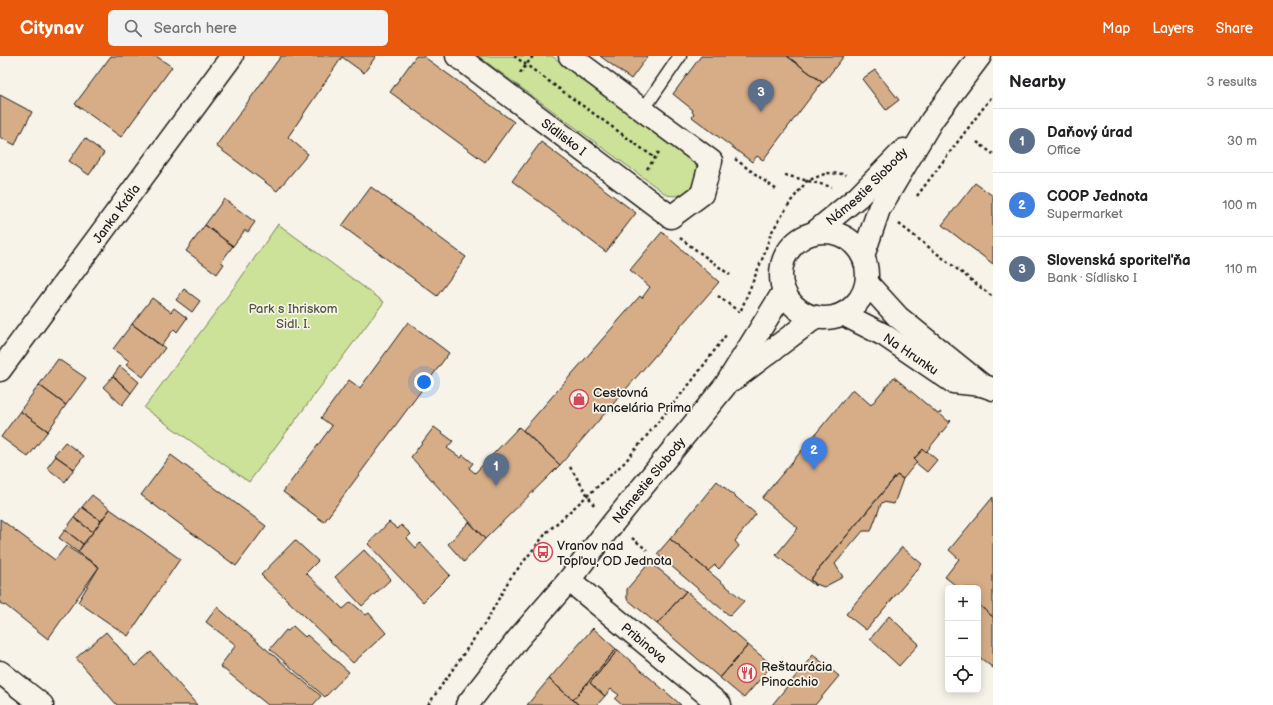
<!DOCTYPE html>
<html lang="en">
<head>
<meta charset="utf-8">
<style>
	:root { --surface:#fff; --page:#f2f2f2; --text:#202124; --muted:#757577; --line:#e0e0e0; --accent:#ea580c }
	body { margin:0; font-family:"Balsamiq Sans",sans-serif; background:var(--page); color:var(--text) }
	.controls { position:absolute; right:12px; bottom:12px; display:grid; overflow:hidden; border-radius:6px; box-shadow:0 2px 10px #0003 }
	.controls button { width:36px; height:36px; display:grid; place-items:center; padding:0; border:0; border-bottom:1px solid var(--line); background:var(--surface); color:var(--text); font:20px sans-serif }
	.you { position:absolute; left:424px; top:326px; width:14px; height:14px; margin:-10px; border:3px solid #fff; border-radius:50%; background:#1a73e8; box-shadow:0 0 0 6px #1a73e833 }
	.badge { display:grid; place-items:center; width:26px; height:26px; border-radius:50%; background:var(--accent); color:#fff; font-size:13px; font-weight:700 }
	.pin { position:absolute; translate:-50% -33px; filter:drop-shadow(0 1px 2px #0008) }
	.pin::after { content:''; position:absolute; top:21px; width:14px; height:12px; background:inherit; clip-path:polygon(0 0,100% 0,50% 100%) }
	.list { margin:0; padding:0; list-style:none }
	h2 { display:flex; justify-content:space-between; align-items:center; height:52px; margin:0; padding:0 16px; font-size:17px }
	h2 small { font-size:13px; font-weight:400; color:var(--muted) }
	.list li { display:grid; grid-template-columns:26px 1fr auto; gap:12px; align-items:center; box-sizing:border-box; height:64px; padding:0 16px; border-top:1px solid var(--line) }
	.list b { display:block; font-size:15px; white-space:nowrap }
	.list p { margin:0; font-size:13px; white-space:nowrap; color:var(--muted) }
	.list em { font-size:13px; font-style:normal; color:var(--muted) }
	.icon { flex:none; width:22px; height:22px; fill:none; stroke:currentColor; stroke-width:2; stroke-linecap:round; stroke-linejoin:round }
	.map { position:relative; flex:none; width:993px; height:649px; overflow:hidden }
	header { display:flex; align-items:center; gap:24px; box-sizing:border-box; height:56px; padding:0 20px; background:var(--accent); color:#fff }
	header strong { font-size:19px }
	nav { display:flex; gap:22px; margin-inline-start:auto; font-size:14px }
	.search { width:280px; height:36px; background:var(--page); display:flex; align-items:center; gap:10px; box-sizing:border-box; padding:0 14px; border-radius:6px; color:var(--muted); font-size:15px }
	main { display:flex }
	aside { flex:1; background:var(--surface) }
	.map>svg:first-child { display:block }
</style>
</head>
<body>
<header>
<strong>Citynav</strong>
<div class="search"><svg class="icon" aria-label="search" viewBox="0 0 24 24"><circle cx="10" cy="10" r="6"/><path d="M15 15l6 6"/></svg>Search here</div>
<nav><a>Map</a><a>Layers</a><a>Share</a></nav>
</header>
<main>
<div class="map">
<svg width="993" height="649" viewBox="0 0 993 649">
	<rect width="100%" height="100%" fill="#f7f3e8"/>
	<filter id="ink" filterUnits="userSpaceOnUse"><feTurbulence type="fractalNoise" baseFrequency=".025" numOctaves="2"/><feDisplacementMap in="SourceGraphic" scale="8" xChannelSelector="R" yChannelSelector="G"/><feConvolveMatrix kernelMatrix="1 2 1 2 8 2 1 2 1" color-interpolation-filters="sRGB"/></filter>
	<g filter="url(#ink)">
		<!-- green -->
		<path fill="#cce298" stroke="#747f5a" d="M 478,0 L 552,0 L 695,107 L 698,114 L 695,130 C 685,137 680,142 667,139 Z
			M 278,168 L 384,246 L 249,426 L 144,352 L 238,226 Z"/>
		<!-- building -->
		<path fill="#d6ad87" stroke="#1c1c1c" d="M 111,0 L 156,0 L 172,11 L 121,81 L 75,48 Z
			M 281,0 L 376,0 L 364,17 L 342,1 L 288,81 L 308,98 L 277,135 L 216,90 Z
			M 416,0 L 423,0 L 514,66 L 485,106 L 390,36 Z
			M 600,0 L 648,0 L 631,23 Z
			M 701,0 L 787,0 L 822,26 L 763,104 L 757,100 L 752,106 L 692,61 L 694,58 L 692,56 L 693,54 L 673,38 Z
			M 787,0 L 844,0 L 823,27 Z
			M 875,14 L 899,44 L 886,54 L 862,23 Z
			M 0,39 L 32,56 L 22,76 L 21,75 L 15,89 L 0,81 Z
			M 85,82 L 104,97 L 89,119 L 69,105 Z
			M 541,86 L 636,157 L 606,196 L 512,125 Z
			M 975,127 L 993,140 L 993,208 L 942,169 Z
			M 371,131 L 466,201 L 437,240 L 342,170 Z
			M 224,143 L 255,166 L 248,176 L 245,174 L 233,190 L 205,169 Z
			M 205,169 L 233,190 L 221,206 L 224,208 L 217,218 L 186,195 Z
			M 662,176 L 719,226 L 560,409 L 523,374 L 640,240 L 642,242 L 650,231 L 630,214 Z
			M 184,233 L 200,245 L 192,256 L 176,244 Z
			M 152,242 L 171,256 L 174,252 L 187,262 L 177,276 L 174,273 L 161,290 L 132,268 Z
			M 408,266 L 449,297 L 324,466 L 283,436 L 332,370 L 321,362 L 349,324 L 360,332 Z
			M 132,268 L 165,292 L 143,321 L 126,308 L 129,305 L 113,293 Z
			M 58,303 L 86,322 L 66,349 L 39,329 Z
			M 120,310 L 139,326 L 131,337 L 113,320 Z
			M 113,320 L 131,337 L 122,349 L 103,331 Z
			M 894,321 L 938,358 L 941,356 L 940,358 L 949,366 L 950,364 L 951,365 L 926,396 L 923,393 L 914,403 L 917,406 L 903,423 L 897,419 L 810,524 L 815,527 L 814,529 L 776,499 L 798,472 L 762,442 L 853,333 L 871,349 Z
			M 39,329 L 66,349 L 48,375 L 20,355 Z
			M 20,355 L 48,375 L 28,401 L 1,381 Z
			M 434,371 L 453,385 L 447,392 L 461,402 L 463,399 L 473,407 L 469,412 L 475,417 L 519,371 L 560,409 L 485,483 L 411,401 Z
			M 65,386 L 84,400 L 74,413 L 54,399 Z
			M 923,393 L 926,396 L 927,395 L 937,404 L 927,416 L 916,407 L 917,406 L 914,403 Z
			M 171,399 L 266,470 L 236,510 L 141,439 Z
			M 56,400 L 74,413 L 65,426 L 47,412 Z
			M 897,419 L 903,423 L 894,448 L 883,446 L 881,448 L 871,475 L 863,475 L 835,508 L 843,521 L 824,531 L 816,528 L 815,530 L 814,529 L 815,527 L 810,524 Z
			M 717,425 L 756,458 L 735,485 L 739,490 L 719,513 L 715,509 L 708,515 L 670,483 Z
			M 92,439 L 110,453 L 101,465 L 82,451 Z
			M 993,441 L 993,561 L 978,548 L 978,532 L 959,532 L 945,521 L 959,503 L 949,494 Z
			M 82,451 L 101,465 L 93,476 L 74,462 Z
			M 110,453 L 180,503 L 128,580 L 78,546 L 99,511 L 78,496 Z
			M 74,462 L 93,476 L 83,488 L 65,474 Z
			M 0,463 L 55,504 L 66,490 L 99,511 L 48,583 L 5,549 L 4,550 L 0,547 Z
			M 389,466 L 398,473 L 401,469 L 411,478 L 407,482 L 416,492 L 420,487 L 450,519 L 423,546 L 368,488 Z
			M 469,466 L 485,483 L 464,506 L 448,488 Z
			M 65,474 L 83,488 L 78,496 L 59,482 Z
			M 670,483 L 744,545 L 730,560 L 657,498 Z
			M 295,484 L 318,505 L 306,517 L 343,553 L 351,546 L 366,559 L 369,557 L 386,577 L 353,607 L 261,519 Z
			M 902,491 L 922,508 L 866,574 L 846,558 Z
			M 364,494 L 391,523 L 362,550 L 335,521 Z
			M 650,506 L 686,535 L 657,568 L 627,543 L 627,533 Z
			M 686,535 L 748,589 L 720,622 L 657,568 Z
			M 978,548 L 993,561 L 993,612 L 978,600 Z
			M 217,551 L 321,640 L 313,649 L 268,649 L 220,610 L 236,589 L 206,566 Z
			M 889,560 L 919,588 L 899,610 L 870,583 Z
			M 293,570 L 305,581 L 307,579 L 349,616 L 325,641 L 270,593 L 286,574 L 288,575 Z
			M 593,572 L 616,593 L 573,644 L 549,623 Z
			M 106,576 L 135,610 L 151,596 L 197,649 L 117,649 L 76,602 Z
			M 748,589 L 772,609 L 744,642 L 720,622 Z
			M 616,593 L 618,594 L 590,627 L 605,640 L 597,649 L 579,649 L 573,644 Z
			M 618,594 L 681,649 L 622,649 L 615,643 L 619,639 L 611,633 L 605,640 L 590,627 Z
			M 813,599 L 839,620 L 815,649 L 772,649 Z
			M 549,623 L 573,644 L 579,649 L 527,649 Z"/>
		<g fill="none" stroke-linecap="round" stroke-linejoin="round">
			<!-- service casing -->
			<g stroke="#1c1c1c" stroke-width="15">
				<path id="service" d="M 643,54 L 680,0"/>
			</g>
			<!-- minor casing -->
			<g stroke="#1c1c1c" stroke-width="25">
				<g id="minor">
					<path id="s1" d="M 457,0 L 671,161 L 702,138 L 711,105 L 570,0"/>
					<path d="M 867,227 L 898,261 L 982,329"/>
					<path id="s2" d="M 843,258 L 884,279 L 953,326 L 982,329 L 993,333"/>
					<path id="s3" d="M 0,314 L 232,0"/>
					<path id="s4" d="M 569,524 L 720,649"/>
					<path d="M 0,616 L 42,649"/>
				</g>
			</g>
			<!-- tertiary casing -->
			<g stroke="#1c1c1c" stroke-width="25">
				<g id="tertiary">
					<path id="s5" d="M 815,176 L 858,141 L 904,94"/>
					<circle cx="824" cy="219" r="43"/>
					<path d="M 863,200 L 879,153 L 932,64 L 980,0"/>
					<path d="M 734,323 L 816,261"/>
					<path id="s6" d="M 467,649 L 518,583 L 569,524 L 613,467 L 725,330 L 784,235"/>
				</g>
			</g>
			<!-- path -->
			<path stroke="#1c1c1c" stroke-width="2.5" stroke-dasharray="3 3" stroke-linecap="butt" d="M 514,0 L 655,102
				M 520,17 L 533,0
				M 977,86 L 993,98
				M 735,103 L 777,134
				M 647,113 L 659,96
				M 785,119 L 832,131
				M 917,140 L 993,39
				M 899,168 L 993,241
				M 680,182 L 730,219
				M 718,240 L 742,258
				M 741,254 L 763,201 L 771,177 L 791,145 L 807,125 L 827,117 L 843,118 L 846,119
				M 570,411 L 595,451
				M 632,482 L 647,494
				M 428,649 L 487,564 L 509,524 L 547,476 L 625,406 L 692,325 L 726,279"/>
			<!-- service -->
			<use href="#service" stroke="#f7f3e8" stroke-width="12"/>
			<!-- minor -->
			<use href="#minor" stroke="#f7f3e8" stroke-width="22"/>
			<!-- tertiary -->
			<use href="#tertiary" stroke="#f7f3e8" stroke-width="22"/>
		</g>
	</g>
	<!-- icons -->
	<defs>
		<g id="shop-ring" transform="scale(1)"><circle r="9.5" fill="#f7f3e8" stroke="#d1495b" stroke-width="1.5"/><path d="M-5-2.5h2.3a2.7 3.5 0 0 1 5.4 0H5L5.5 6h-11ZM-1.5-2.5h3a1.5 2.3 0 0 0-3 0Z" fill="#d1495b"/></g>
		<g id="bus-ring" transform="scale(1)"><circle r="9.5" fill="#f7f3e8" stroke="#d1495b" stroke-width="1.5"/><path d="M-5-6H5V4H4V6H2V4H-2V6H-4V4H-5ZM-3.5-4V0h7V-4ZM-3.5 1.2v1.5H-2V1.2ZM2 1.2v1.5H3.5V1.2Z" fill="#d1495b"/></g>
		<g id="restaurant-ring" transform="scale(1)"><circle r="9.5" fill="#f7f3e8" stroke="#d1495b" stroke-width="1.5"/><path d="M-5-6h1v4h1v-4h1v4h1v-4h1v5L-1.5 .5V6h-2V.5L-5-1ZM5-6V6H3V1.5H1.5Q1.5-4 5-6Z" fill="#d1495b"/></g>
	</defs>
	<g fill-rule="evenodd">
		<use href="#shop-ring" x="579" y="343"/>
		<use href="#bus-ring" x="543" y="496"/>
		<use href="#restaurant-ring" x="747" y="617"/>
	</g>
	<g text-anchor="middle" stroke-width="3.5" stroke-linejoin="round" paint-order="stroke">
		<!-- street labels -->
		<g font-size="13" fill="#1c1c1c" stroke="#f7f3e8">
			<text dy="5" stroke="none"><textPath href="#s1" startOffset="134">Sídlisko I</textPath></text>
			<text dy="5" stroke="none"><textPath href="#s5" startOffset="69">Námestie Slobody</textPath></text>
			<text dy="5" stroke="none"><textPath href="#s3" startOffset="195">Janka Kráľa</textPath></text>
			<text dy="5" stroke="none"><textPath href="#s2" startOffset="79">Na Hrunku</textPath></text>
			<text dy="5" stroke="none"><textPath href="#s6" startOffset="289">Námestie Slobody</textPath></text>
			<text dy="5" stroke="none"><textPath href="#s4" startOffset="98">Pribinova</textPath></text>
		</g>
		<!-- park labels -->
		<g font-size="13" fill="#515741" stroke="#f7f3e8">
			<text x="293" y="257">Park s Ihriskom<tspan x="293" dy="15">Sidl. I.</tspan></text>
		</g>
		<!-- poi labels -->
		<g font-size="13" fill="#1c1c1c" stroke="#f7f3e8" text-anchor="start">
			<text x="593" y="341">Cestovná<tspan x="593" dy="15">kancelária Prima</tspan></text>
			<text x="557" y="494">Vranov nad<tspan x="557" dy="15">Topľou, OD Jednota</tspan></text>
			<text x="761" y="615">Reštaurácia<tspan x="761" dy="15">Pinocchio</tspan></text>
		</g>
	</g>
</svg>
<div class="controls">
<button>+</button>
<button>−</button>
<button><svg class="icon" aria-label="locate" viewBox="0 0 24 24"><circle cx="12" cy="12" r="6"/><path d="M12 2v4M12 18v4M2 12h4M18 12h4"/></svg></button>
</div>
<div class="you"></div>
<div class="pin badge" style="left:496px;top:430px;background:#5c6f8a">1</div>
<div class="pin badge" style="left:814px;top:414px;background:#3f7fe0">2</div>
<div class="pin badge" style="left:761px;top:56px;background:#5c6f8a">3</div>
</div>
<aside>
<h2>Nearby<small>3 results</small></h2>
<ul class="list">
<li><span class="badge" style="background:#5c6f8a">1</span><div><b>Daňový úrad</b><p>Office</p></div><em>30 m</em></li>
<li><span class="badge" style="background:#3f7fe0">2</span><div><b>COOP Jednota</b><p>Supermarket</p></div><em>100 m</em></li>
<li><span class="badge" style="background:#5c6f8a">3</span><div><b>Slovenská sporiteľňa</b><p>Bank · Sídlisko I</p></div><em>110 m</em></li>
</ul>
</aside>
</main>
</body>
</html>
